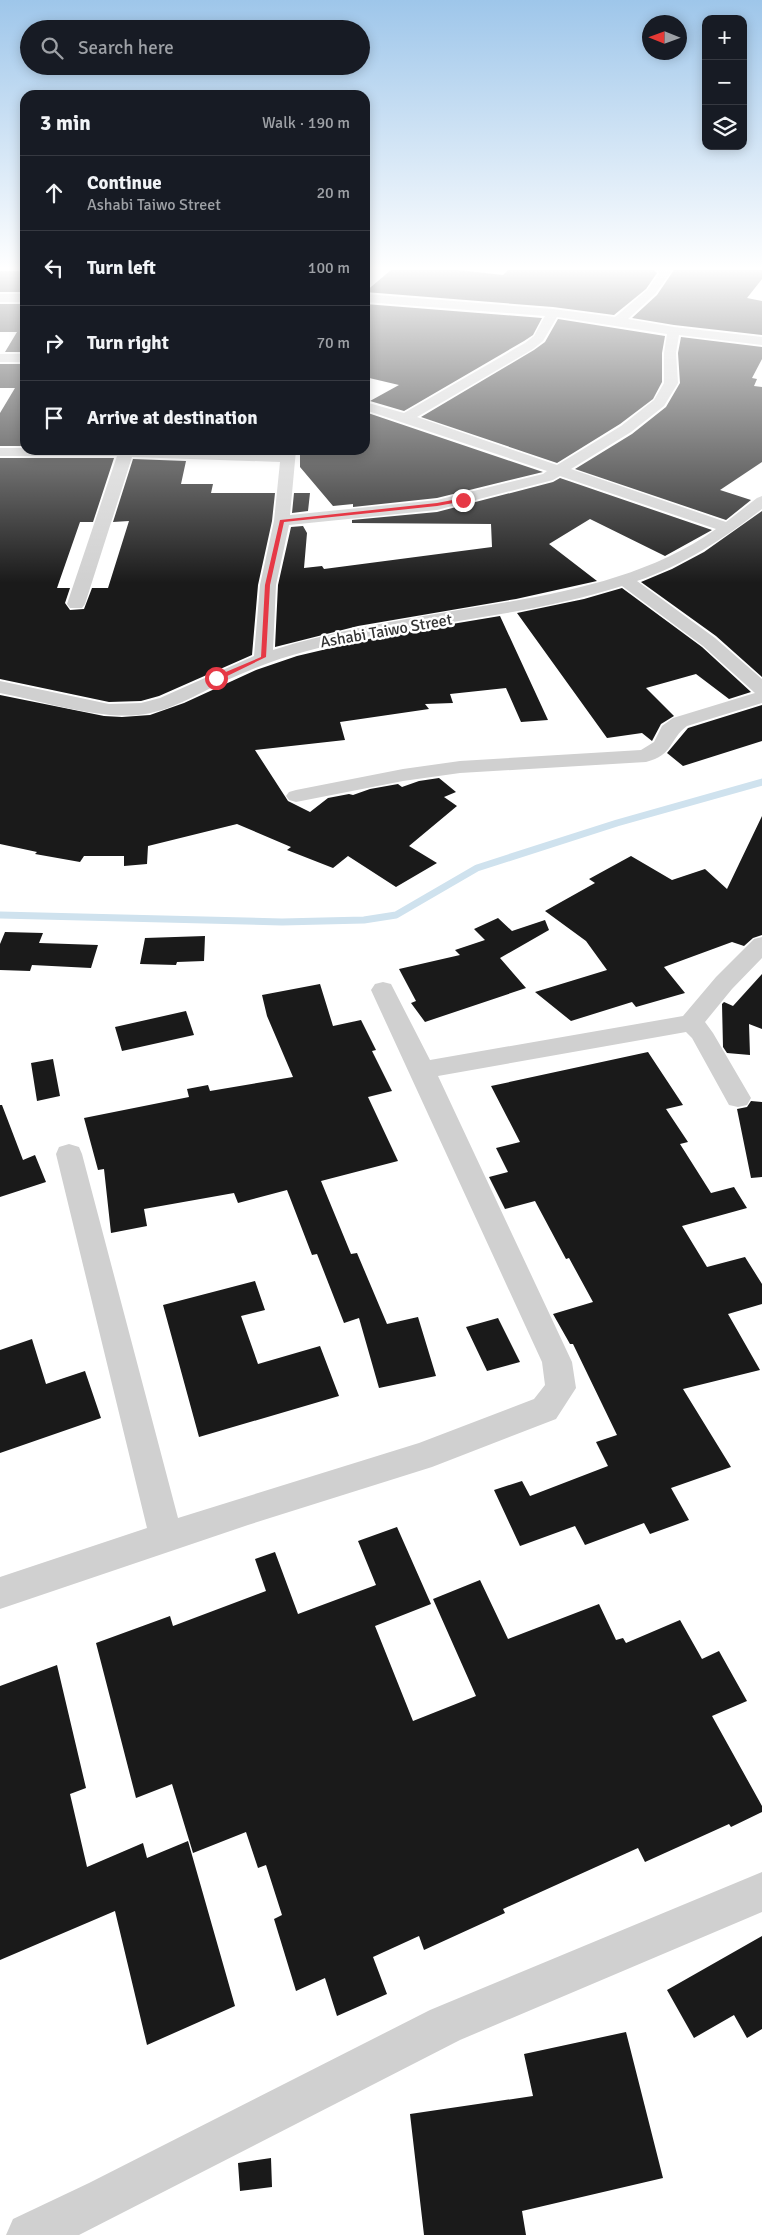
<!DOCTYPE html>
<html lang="en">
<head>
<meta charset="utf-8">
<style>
	:root { --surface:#171b24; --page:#20242c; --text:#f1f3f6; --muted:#9ea1a6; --line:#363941 }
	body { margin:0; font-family:Signika,sans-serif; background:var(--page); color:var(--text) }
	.controls { position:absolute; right:15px; top:15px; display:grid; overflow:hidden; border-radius:10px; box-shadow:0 2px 12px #0003 }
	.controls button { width:45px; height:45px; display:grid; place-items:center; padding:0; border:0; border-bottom:1px solid var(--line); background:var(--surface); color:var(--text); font:25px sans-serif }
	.compass { position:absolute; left:642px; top:15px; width:45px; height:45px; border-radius:50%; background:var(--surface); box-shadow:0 2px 12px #0003; rotate:271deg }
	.stop { position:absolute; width:15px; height:15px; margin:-11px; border:4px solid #e63946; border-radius:50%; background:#fff }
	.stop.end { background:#e63946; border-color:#fff; box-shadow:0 1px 5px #0008 }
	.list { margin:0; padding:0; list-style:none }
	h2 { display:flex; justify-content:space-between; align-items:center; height:65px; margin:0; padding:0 20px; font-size:21px }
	h2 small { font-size:16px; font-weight:400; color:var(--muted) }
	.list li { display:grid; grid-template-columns:32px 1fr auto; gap:15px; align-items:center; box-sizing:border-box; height:75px; padding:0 20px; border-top:1px solid var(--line) }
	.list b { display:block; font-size:19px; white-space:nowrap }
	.list p { margin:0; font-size:16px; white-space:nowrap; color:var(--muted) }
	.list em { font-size:16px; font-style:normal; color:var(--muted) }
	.icon { flex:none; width:28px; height:28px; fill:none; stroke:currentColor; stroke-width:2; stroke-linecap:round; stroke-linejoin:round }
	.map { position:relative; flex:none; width:762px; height:2235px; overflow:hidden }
	.search { position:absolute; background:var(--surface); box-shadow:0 2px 12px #0003; left:20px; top:20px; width:350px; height:55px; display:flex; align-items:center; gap:12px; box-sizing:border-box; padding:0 18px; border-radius:28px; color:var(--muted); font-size:19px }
	.panel { position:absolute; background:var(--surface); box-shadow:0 2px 12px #0003; left:20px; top:90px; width:350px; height:365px; border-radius:15px }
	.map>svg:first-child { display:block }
</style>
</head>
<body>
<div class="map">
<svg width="762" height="2235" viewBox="0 0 762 2235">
	<rect width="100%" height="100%" fill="#fff"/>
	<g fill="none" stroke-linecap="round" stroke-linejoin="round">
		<!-- stream -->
		<path stroke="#cfe2ee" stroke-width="7" d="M 0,915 L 282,922 L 364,920 L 396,915 L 477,868 L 617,823 L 762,782"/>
	</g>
	<!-- building -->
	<path fill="#1a1a1a" d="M 391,270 L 458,270 L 503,275 L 508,270 L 654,270 L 657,273 L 646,289 L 614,315 L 553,307 L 365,292 Z
		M 674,270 L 762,270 L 762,279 L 747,298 L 762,301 L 762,335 L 674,325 L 632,318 L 657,295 Z
		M 0,271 L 25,271 L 25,292 L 0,292 Z
		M 0,304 L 25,304 L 25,352 L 5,352 L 17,332 L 0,332 Z
		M 365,304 L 542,318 L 533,335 L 524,341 L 404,411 L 370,401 L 399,385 L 365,377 Z
		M 558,319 L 665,336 L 662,353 L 662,382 L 653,399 L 620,424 L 557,463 L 421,417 L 534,350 L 545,342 Z
		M 681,337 L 762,347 L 762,359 L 752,378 L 757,379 L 754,386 L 762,387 L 762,462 L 720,490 L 751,500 L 726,520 L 575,469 L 632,434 L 666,407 L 680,383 L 678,353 Z
		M 0,364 L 25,364 L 25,446 L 0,446 L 0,413 L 15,388 L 0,388 Z
		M 365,412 L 543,472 L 437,498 L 353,507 L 353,504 L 333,506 L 300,467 L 300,455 L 313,450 L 365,450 Z
		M 0,458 L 114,458 L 93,522 L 80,522 L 57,588 L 70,588 L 65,603 L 70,610 L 84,609 L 92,588 L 108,588 L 129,521 L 113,522 L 133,459 L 186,461 L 181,484 L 213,484 L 211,493 L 275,493 L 272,521 L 258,585 L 252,655 L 159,696 L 141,701 L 109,702 L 0,679 Z
		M 560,478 L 712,530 L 665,556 L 590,519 L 549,544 L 597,581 L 516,599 L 358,626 L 275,647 L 278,585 L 291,527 L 303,526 L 307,533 L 304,568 L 322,566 L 324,569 L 492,547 L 491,524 L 352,523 L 352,520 L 437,512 L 553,482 Z
		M 294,493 L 310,493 L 308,511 L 292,513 Z
		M 762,511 L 762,677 L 716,636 L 641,582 L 672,569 L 704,552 Z
		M 622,588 L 702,647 L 751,692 L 729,699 L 696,674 L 646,688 L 674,716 L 661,724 L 652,741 L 642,733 L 607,738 L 517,613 L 584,599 Z
		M 500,616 L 548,720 L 521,722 L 506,688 L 450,694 L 453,703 L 425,704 L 429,709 L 340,722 L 345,740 L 255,750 L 288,801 L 310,812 L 328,798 L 349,794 L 353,795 L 370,789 L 398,784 L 402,787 L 419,781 L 439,778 L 456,792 L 444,797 L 457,806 L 409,846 L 437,863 L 396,887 L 348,856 L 333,868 L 287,850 L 291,847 L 237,824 L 148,846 L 147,864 L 124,866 L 124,856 L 84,856 L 80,862 L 35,854 L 37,852 L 0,844 L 0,695 L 104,716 L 122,717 L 150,715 L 184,703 L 256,670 L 297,656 L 386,635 Z
		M 762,705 L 762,741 L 683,766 L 667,753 L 688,728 Z
		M 762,816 L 762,935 L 753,938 L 744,946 L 732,942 L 664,967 L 685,993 L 636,1007 L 632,1002 L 571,1021 L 535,992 L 607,970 L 586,941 L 545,911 L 595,883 L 589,879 L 631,856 L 672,880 L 705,869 L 727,889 Z
		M 498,918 L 512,931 L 545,920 L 549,930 L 500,958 L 526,988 L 425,1022 L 411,1003 L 416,1001 L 399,969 L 460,955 L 455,950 L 485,940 L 474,929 Z
		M 5,932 L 43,933 L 39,943 L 98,945 L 91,968 L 32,965 L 30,971 L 0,970 L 0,944 Z
		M 205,936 L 204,961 L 177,962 L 176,965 L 140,964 L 145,938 Z
		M 762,974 L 762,1029 L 749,1024 L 750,1055 L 727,1053 L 723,1047 L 722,1004 L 724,1002 L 733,1006 Z
		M 320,984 L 333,1026 L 361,1020 L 376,1050 L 372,1051 L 392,1091 L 368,1097 L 398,1161 L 321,1181 L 351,1254 L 357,1253 L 387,1324 L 418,1317 L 436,1376 L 379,1388 L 359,1318 L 344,1323 L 317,1254 L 312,1255 L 287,1190 L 238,1203 L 234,1193 L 144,1209 L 147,1226 L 111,1233 L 104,1169 L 98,1170 L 84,1118 L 189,1097 L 187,1089 L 208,1085 L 210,1091 L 293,1077 L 267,1016 L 262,995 Z
		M 186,1011 L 194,1035 L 122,1051 L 115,1027 Z
		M 648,1052 L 683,1105 L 666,1109 L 688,1142 L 680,1144 L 711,1193 L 734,1187 L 747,1208 L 682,1226 L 707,1267 L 745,1257 L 762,1284 L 762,1304 L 728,1314 L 760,1370 L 683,1389 L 731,1467 L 671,1488 L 689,1520 L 650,1534 L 644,1523 L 585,1545 L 575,1526 L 520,1546 L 494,1490 L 522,1481 L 530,1496 L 608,1466 L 596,1442 L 617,1435 L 573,1344 L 570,1344 L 553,1314 L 593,1302 L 569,1258 L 566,1259 L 535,1201 L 505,1209 L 489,1177 L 508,1172 L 496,1148 L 520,1142 L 491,1086 Z
		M 53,1059 L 60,1096 L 37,1101 L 31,1063 Z
		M 751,1101 L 762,1102 L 762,1177 L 751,1178 L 737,1109 L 747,1107 Z
		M 0,1105 L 2,1105 L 23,1160 L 35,1155 L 46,1182 L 0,1197 Z
		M 255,1281 L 265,1310 L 241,1316 L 258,1364 L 320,1346 L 339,1396 L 199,1437 L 163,1305 Z
		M 498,1318 L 520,1362 L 487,1371 L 466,1327 Z
		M 32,1339 L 46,1384 L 85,1371 L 101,1418 L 0,1453 L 0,1350 Z
		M 397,1527 L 431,1604 L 375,1626 L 413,1721 L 476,1696 L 433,1599 L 480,1580 L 508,1639 L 599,1604 L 616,1640 L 623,1638 L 626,1643 L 680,1620 L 702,1659 L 719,1651 L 747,1701 L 712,1716 L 762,1806 L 762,1812 L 731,1827 L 729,1824 L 645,1862 L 638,1848 L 503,1909 L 505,1913 L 424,1950 L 419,1936 L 373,1957 L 387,1994 L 337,2016 L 325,1978 L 296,1991 L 274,1919 L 282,1915 L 266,1865 L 258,1868 L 246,1832 L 193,1853 L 172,1784 L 136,1798 L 96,1643 L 170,1616 L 173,1626 L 266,1591 L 255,1559 L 275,1552 L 298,1614 L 376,1585 L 358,1541 Z
		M 57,1665 L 86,1788 L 70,1794 L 87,1867 L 143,1843 L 147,1858 L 188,1841 L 235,2006 L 147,2045 L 115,1911 L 0,1960 L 0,1686 Z
		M 762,1936 L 762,2029 L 747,2038 L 734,2015 L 694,2038 L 667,1990 Z
		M 626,2032 L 663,2178 L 522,2211 L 526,2235 L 424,2235 L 410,2114 L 533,2096 L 524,2054 Z
		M 271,2158 L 272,2187 L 240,2191 L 238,2163 Z"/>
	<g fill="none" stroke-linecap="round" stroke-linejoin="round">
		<!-- minor -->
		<path fill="#d0d0d0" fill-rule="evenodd" d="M 656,270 L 672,271 L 655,294 L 628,319 L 674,327 L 762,337 L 762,345 L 679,335 L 676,353 L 678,383 L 664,406 L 631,432 L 571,469 L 726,522 L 757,498 L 762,496 L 762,509 C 723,539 684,565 637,581 L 715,638 L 762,679 L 762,703 L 687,726 C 669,739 674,755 646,762 L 460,773 L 403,781 L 296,802 L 289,800 L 286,796 L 289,792 L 296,790 L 403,769 L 460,761 L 641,750 L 654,742 L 662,726 L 673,718 L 755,693 L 703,646 L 622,586 C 519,619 410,622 307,651 C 279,658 251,669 225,681 C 197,694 170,712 138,715 C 96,719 42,701 0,693 L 0,681 L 109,704 L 141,703 L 160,698 L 254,656 L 260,585 L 274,521 L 280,462 L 132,457 L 85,604 L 82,608 L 70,608 L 67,604 L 117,456 L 0,456 L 0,448 L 25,448 L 25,450 L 191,450 L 281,453 L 282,450 L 296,450 L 290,515 L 437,500 L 543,474 L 547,471 L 365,410 L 365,402 L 404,413 L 525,343 L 534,336 L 545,316 L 365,302 L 365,294 L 553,309 L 615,317 L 647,290 L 659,273 ZM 557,317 L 667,334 L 664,353 L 664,383 L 654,400 L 621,426 L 557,465 L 417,417 L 533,349 L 543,341 ZM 560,476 L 716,529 C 639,584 538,597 447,612 C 388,622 329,632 273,650 L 276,585 L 289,525 L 437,510 L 553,480 Z
			M 0,294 L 25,294 L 25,302 L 0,302 Z
			M 0,354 L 25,354 L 25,362 L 0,362 Z
			M 762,937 L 762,958 L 732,989 L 705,1022 L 713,1033 L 751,1098 L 747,1105 L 738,1107 L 729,1105 L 692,1038 L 686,1032 L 438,1076 L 572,1362 L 576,1388 L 556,1419 L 432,1467 L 248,1525 L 0,1609 L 0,1577 L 147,1528 L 56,1154 L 59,1147 L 69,1144 L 79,1147 L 82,1154 L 178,1518 L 419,1443 L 534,1399 L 545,1385 L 542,1362 L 371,990 L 375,984 L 383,982 L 391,984 L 430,1060 L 683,1016 L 716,977 L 754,939 Z
			M 762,1872 L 762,1912 L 460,2040 L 79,2235 L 6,2235 L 13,2219 L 89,2183 L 430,2010 Z"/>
	</g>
	<!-- sky -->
	<linearGradient id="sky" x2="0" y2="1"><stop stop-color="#9ec6ea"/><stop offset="0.46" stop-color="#fff"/><stop offset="1" stop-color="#fff" stop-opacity="0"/></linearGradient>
	<rect width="762" height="583" fill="url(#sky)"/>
	<!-- route -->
	<path fill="#e63946" d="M 463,498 L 465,501 L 437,506 L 284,522 L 270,585 L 266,657 L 219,680 L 214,680 L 214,677 L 261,657 L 265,585 L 280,520 L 437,503 Z"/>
	<g text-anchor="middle" stroke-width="5" stroke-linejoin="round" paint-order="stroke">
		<!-- far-street labels -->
		<g font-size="16" fill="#333" stroke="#fff">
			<text transform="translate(386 630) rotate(-10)" y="6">Ashabi Taiwo Street</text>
		</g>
	</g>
</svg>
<div class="controls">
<button>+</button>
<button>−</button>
<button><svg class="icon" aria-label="layers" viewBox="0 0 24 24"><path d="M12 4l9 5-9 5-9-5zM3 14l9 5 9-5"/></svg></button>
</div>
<svg class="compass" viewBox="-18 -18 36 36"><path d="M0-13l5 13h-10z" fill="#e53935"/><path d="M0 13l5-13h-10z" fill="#9ea1a6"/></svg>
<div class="stop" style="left:216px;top:678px"></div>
<div class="stop end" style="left:463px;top:500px"></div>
<div class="search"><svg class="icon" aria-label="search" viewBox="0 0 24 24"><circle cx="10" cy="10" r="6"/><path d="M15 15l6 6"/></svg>Search here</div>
<section class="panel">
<h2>3 min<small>Walk · 190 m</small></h2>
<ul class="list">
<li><svg class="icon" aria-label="ahead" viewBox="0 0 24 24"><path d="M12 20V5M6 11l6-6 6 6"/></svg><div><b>Continue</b><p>Ashabi Taiwo Street</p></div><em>20 m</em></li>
<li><svg class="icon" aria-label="left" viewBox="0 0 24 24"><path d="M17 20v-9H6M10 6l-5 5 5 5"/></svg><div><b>Turn left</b></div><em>100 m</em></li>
<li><svg class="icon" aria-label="right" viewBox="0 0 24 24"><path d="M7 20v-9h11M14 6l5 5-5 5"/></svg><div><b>Turn right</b></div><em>70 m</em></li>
<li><svg class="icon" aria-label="arrive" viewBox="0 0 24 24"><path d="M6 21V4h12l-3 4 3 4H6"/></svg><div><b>Arrive at destination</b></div></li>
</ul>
</section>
</div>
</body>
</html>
